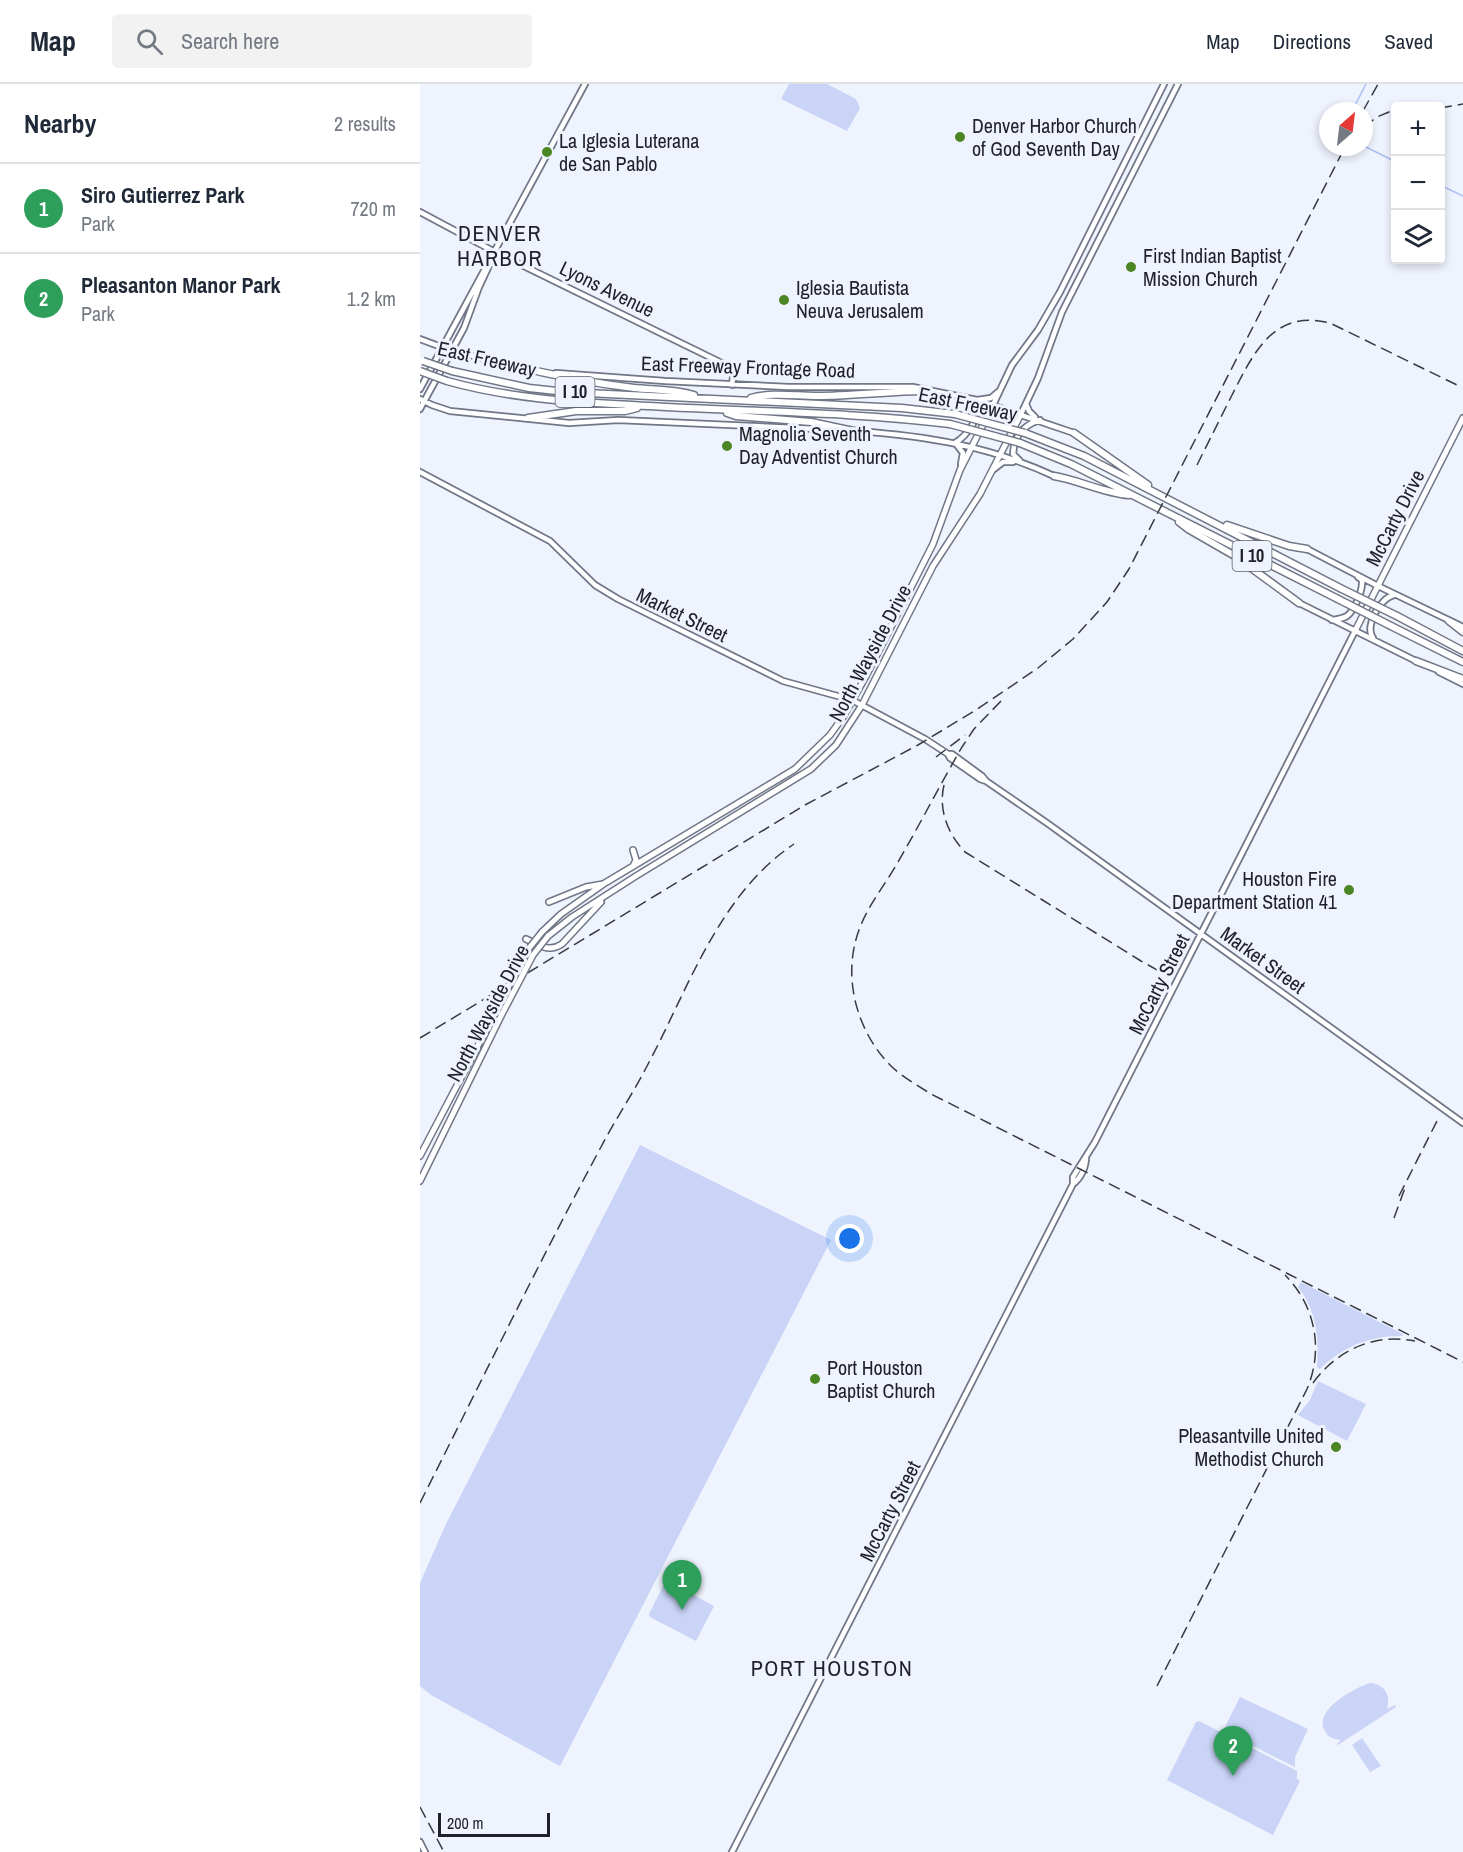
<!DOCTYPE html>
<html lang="en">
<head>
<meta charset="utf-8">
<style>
	:root { --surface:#fff; --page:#f2f2f3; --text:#1f2937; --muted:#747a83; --line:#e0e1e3; --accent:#1a73e8 }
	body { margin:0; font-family:"Archivo Narrow",sans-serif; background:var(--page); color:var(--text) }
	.controls { position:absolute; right:18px; top:18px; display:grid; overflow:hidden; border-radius:6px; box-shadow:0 3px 9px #0003 }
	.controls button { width:54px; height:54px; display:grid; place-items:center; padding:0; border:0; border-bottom:2px solid var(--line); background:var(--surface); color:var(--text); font:30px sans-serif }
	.compass { position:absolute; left:899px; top:18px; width:54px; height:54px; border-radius:50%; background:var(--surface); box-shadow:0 3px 9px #0003; rotate:28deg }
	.scale { position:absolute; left:18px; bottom:15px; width:112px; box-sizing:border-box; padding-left:6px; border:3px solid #1f2127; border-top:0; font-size:16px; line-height:21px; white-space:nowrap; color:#1f2127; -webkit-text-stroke:4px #eff3fe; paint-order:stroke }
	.you { position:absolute; left:430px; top:1155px; width:21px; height:21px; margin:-15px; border:4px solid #fff; border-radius:50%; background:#1a73e8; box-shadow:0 0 0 9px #1a73e833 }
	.badge { display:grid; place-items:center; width:39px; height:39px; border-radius:50%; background:var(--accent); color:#fff; font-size:20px; font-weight:700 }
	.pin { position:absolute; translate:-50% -50px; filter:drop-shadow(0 2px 3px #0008) }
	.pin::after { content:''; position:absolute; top:32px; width:21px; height:18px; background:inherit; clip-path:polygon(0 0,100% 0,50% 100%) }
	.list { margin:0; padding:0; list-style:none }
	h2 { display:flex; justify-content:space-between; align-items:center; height:78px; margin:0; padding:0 24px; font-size:26px }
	h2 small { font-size:20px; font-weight:400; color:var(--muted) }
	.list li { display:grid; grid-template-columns:39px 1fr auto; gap:18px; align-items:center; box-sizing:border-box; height:90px; padding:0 24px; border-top:2px solid var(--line) }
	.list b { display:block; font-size:22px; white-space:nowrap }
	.list p { margin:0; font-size:20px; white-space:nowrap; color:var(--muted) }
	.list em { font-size:20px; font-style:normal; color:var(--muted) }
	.icon { flex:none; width:33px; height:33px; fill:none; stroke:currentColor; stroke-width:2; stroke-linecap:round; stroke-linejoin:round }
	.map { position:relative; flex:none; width:1043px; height:1768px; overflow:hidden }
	header { display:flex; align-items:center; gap:36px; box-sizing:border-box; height:84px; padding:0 30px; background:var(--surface); border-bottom:2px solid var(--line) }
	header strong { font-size:28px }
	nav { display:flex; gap:33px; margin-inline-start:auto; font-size:21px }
	.search { width:420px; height:54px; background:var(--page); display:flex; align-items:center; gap:15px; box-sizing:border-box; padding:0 21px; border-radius:6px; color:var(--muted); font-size:22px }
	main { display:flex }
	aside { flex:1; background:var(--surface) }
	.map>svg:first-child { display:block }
</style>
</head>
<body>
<header>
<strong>Map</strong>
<div class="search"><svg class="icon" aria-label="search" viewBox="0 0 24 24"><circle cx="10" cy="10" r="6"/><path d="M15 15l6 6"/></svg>Search here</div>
<nav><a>Map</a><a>Directions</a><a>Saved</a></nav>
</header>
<main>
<aside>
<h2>Nearby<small>2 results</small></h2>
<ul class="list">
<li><span class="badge" style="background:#2e9e5b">1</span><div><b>Siro Gutierrez Park</b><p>Park</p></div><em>720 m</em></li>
<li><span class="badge" style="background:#2e9e5b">2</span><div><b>Pleasanton Manor Park</b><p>Park</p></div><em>1.2 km</em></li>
</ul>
</aside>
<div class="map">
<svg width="1043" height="1768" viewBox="0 0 1043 1768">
	<rect width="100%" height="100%" fill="#eff3fe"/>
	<!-- green -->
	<path fill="#c9d4f6" d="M 369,0 L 407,0 L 436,15 L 440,24 L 427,47 L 361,15 Z
		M 220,1061 L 411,1156 L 140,1682 L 11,1611 L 0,1602 L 0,1499 L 25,1442 Z
		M 881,1198 L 983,1250 L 982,1252 C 951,1251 922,1263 900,1285 L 897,1283 C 899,1253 897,1227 878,1203 Z
		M 898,1297 L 946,1320 L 927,1357 L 878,1331 L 890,1316 Z
		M 246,1496 L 294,1522 L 276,1557 L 230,1533 L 229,1530 Z
		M 950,1599 C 965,1600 971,1612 967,1625 L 975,1621 L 976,1623 L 918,1661 L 917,1660 L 921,1656 C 914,1655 908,1654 905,1647 C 892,1627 934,1604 950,1599 Z
		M 820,1613 L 888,1645 L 875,1673 L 875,1683 L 803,1647 Z
		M 779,1637 L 877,1687 L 877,1695 L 880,1697 L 853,1751 L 747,1696 L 776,1638 Z
		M 942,1654 L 961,1682 L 950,1688 L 932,1661 Z"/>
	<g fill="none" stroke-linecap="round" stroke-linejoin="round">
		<!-- stream -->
		<path stroke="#abbef6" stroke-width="1.5" d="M 932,27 L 946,0
			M 944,62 L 976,78
			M 1020,101 L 1043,112"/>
		<!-- secondary casing -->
		<g stroke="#717787" stroke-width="8">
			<path id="secondary" d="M 0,128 L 75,168 L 314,285 L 312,301
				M 0,255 L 32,267 L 92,281
				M 136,289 L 245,297 L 369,303 L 493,303 L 557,316 L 654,349
				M 0,305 L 165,0
				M 0,315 L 12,321 L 30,327 L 149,339 L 198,336 L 419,346
				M 606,320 L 609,327 L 615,333
				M 573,321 L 592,281 L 618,246 L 640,208 L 744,0
				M 0,325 L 44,244 L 59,203 L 73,173
				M 601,330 L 618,294 L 642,228 L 758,0
				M 436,347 C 507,352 569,362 634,392
				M 535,359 C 548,351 562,331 557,316 L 571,314 L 578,308
				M 537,361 L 543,369 L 541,380
				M 600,377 L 593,370 C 594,352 603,341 620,336
				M 574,385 L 583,378 L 593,378
				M 0,388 L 130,457 L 175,501 L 198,515 L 363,597 L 432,616 L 505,655 L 528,670 L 532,670 L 562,692 L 566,697 L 627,739 L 1043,1039
				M 887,465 L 958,502 L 1043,543
				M 879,519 L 998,578
				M 912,536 C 917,535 922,535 927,532 C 935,526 943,506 942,496 L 938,493
				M 953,554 C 944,542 960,514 974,511
				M 1019,588 L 1043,600
				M 528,670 L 530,674 L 560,695 L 566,697
				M 653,1100 L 653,1093 L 675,1058 L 935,547
				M 0,1758 L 5,1768
				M 312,1768 L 653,1100 C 661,1094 666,1083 666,1073"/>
		</g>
		<!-- primary casing -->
		<g stroke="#717787" stroke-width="8">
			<path id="primary" d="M 935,547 L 1043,334
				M 213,782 L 216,776 L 213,766
				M 129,818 L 166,803 L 183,800
				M 122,848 L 141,830 L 185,799 L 375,685 L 410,651 L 423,633 L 446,592 L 513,460 L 540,386 L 573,321
				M 128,852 L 152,833 L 216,792 L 391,685 L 416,661 L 442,621 L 513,482 L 560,410 L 601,330
				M 106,855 C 119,861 129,869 142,860 L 181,818
				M 0,1072 L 75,929
				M 0,1097 L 82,930"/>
		</g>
		<!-- highway casing -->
		<g stroke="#717787" stroke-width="9">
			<path id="highway" d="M 91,281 C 131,291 172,299 214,304 C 234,306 254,305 274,311
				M 32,287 L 109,304 L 146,308 L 482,324 L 535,330
				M 27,297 C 88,314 149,318 212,321 C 318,328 424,327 530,340
				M 331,314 C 352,308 375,312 396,312 C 433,312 470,307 507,307
				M 307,329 L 316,332 L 391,338 L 438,348
				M 108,334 L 156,327 L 205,327 L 217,324
				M 605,349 L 664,372 L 920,504
				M 654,349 L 728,401
				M 600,359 L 651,380 L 916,514
				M 634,392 C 659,396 683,409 709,411
				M 759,438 L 768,445 L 815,472 L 879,519
				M 807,441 L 869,462 L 887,465
				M 977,532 L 1043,567
				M 1029,537 L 1043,548
				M 971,542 L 1043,578
				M 996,577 L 1043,595"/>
		</g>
		<!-- secondary -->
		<use href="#secondary" stroke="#fff" stroke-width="4.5"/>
		<!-- primary -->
		<use href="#primary" stroke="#fff" stroke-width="5"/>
		<!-- highway -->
		<use href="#highway" stroke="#fff" stroke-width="6"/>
		<!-- rail -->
		<path stroke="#373a40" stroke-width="1.5" stroke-dasharray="12 6" stroke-linecap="butt" d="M 991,22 L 994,22
			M 1020,24 L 1043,20
			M 943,27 L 958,0
			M 944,43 L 957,33 L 976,25
			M 777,381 C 788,359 799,337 810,315 C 832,272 852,224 910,239 L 1037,301
			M 581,617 L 554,645 L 542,663 C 520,701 500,740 478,778 C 465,801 448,821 439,846 C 422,892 436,946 470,981 C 482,993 497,1001 511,1010 L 1043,1278
			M 516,673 L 545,651
			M 524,701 C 518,726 528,750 545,768 L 721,877 L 748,892
			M 0,954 L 385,721 L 498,661 L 556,626 L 618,584 L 653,555 L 687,518 L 709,485 L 925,63
			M 979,1112 L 1018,1035
			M 974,1134 L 985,1104
			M 893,1299 C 917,1266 954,1249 995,1257
			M 0,1419 C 60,1300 118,1180 181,1063 C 195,1036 212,1011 226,984 C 268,906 298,811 374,760
			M 737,1602 L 887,1305 C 904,1265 895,1221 865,1191
			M 0,1723 L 24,1768"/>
		<!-- primary-bridge casing -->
		<g stroke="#717787" stroke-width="8" stroke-linecap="butt">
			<path id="primary-bridge" d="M 75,929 L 106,868 L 122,848
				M 82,930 L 113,871 L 128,852"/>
		</g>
		<!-- highway-bridge casing -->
		<g stroke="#717787" stroke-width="9" stroke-linecap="butt">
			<path id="highway-bridge" d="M 3,277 L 32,287
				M 0,287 L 27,297
				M 535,330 L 605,349
				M 530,340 L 600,359
				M 920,504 L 977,532
				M 916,514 L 971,542"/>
		</g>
		<!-- primary-bridge -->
		<use href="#primary-bridge" stroke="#fff" stroke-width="5"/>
		<!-- highway-bridge -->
		<use href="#highway-bridge" stroke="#fff" stroke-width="6"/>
	</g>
	<!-- markers -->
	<g fill="#4b8624" stroke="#eff3fe" stroke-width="2">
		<circle cx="540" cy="53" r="6"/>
		<circle cx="127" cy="68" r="6"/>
		<circle cx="711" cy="183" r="6"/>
		<circle cx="364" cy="216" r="6"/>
		<circle cx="307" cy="362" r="6"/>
		<circle cx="929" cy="806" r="6"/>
		<circle cx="395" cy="1295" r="6"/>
		<circle cx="916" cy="1363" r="6"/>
	</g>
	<g text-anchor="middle" stroke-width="6" stroke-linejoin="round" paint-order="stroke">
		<!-- shield labels -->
		<g fill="#eff3fe" stroke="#5d6068" stroke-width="1.5">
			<rect x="135.5" y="293" width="39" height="30" rx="4.5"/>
			<rect x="812.5" y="457" width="39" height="30" rx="4.5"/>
		</g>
		<g font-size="18" font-weight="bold" fill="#1f2127">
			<text x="155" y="314">I 10</text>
			<text x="832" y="478">I 10</text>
		</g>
		<!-- poi labels -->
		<g font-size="20" fill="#1f2127" stroke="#eff3fe" text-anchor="start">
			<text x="552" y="49">Denver Harbor Church<tspan x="552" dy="23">of God Seventh Day</tspan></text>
			<text x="139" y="64">La Iglesia Luterana<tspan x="139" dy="23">de San Pablo</tspan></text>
			<text x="723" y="179">First Indian Baptist<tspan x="723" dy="23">Mission Church</tspan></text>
			<text x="376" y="211">Iglesia Bautista<tspan x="376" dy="23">Neuva Jerusalem</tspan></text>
			<text x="319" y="357">Magnolia Seventh<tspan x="319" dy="23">Day Adventist Church</tspan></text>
			<text x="917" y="802" text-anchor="end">Houston Fire<tspan x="917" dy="23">Department Station 41</tspan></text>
			<text x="407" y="1291">Port Houston<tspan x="407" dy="23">Baptist Church</tspan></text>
			<text x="904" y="1359" text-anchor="end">Pleasantville United<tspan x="904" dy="23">Methodist Church</tspan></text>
		</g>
		<!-- street labels -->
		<g font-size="20" fill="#1f2127" stroke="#eff3fe">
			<text transform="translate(187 205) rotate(26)" y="7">Lyons Avenue</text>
			<text transform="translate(67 275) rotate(13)" y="7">East Freeway</text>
			<text transform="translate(328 283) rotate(2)" y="7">East Freeway Frontage Road</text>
			<text transform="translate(548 320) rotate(12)" y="7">East Freeway</text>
			<text transform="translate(975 434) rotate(-63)" y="7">McCarty Drive</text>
			<text transform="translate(262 531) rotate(26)" y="7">Market Street</text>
			<text transform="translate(450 569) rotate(-62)" y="7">North Wayside Drive</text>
			<text transform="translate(843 876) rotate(36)" y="7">Market Street</text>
			<text transform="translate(739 900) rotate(-63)" y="7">McCarty Street</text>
			<text transform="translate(68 929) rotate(-62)" y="7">North Wayside Drive</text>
			<text transform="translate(470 1427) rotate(-63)" y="7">McCarty Street</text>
		</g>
		<!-- quarter labels -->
		<g font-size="22" letter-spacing="1.5" fill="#1f2127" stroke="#eff3fe">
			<text x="80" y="157">DENVER<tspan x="80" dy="25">HARBOR</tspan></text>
			<text x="412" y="1592">PORT HOUSTON</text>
		</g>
	</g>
</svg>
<div class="controls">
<button>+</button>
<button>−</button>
<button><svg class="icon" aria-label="layers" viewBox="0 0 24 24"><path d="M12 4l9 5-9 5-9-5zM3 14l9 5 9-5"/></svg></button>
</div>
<svg class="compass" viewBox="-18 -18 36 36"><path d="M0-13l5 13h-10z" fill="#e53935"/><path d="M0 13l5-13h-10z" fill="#747a83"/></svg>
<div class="scale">200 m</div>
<div class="you"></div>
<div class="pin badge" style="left:262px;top:1526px;background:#2e9e5b">1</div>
<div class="pin badge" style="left:813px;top:1692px;background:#2e9e5b">2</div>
</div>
</main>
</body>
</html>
